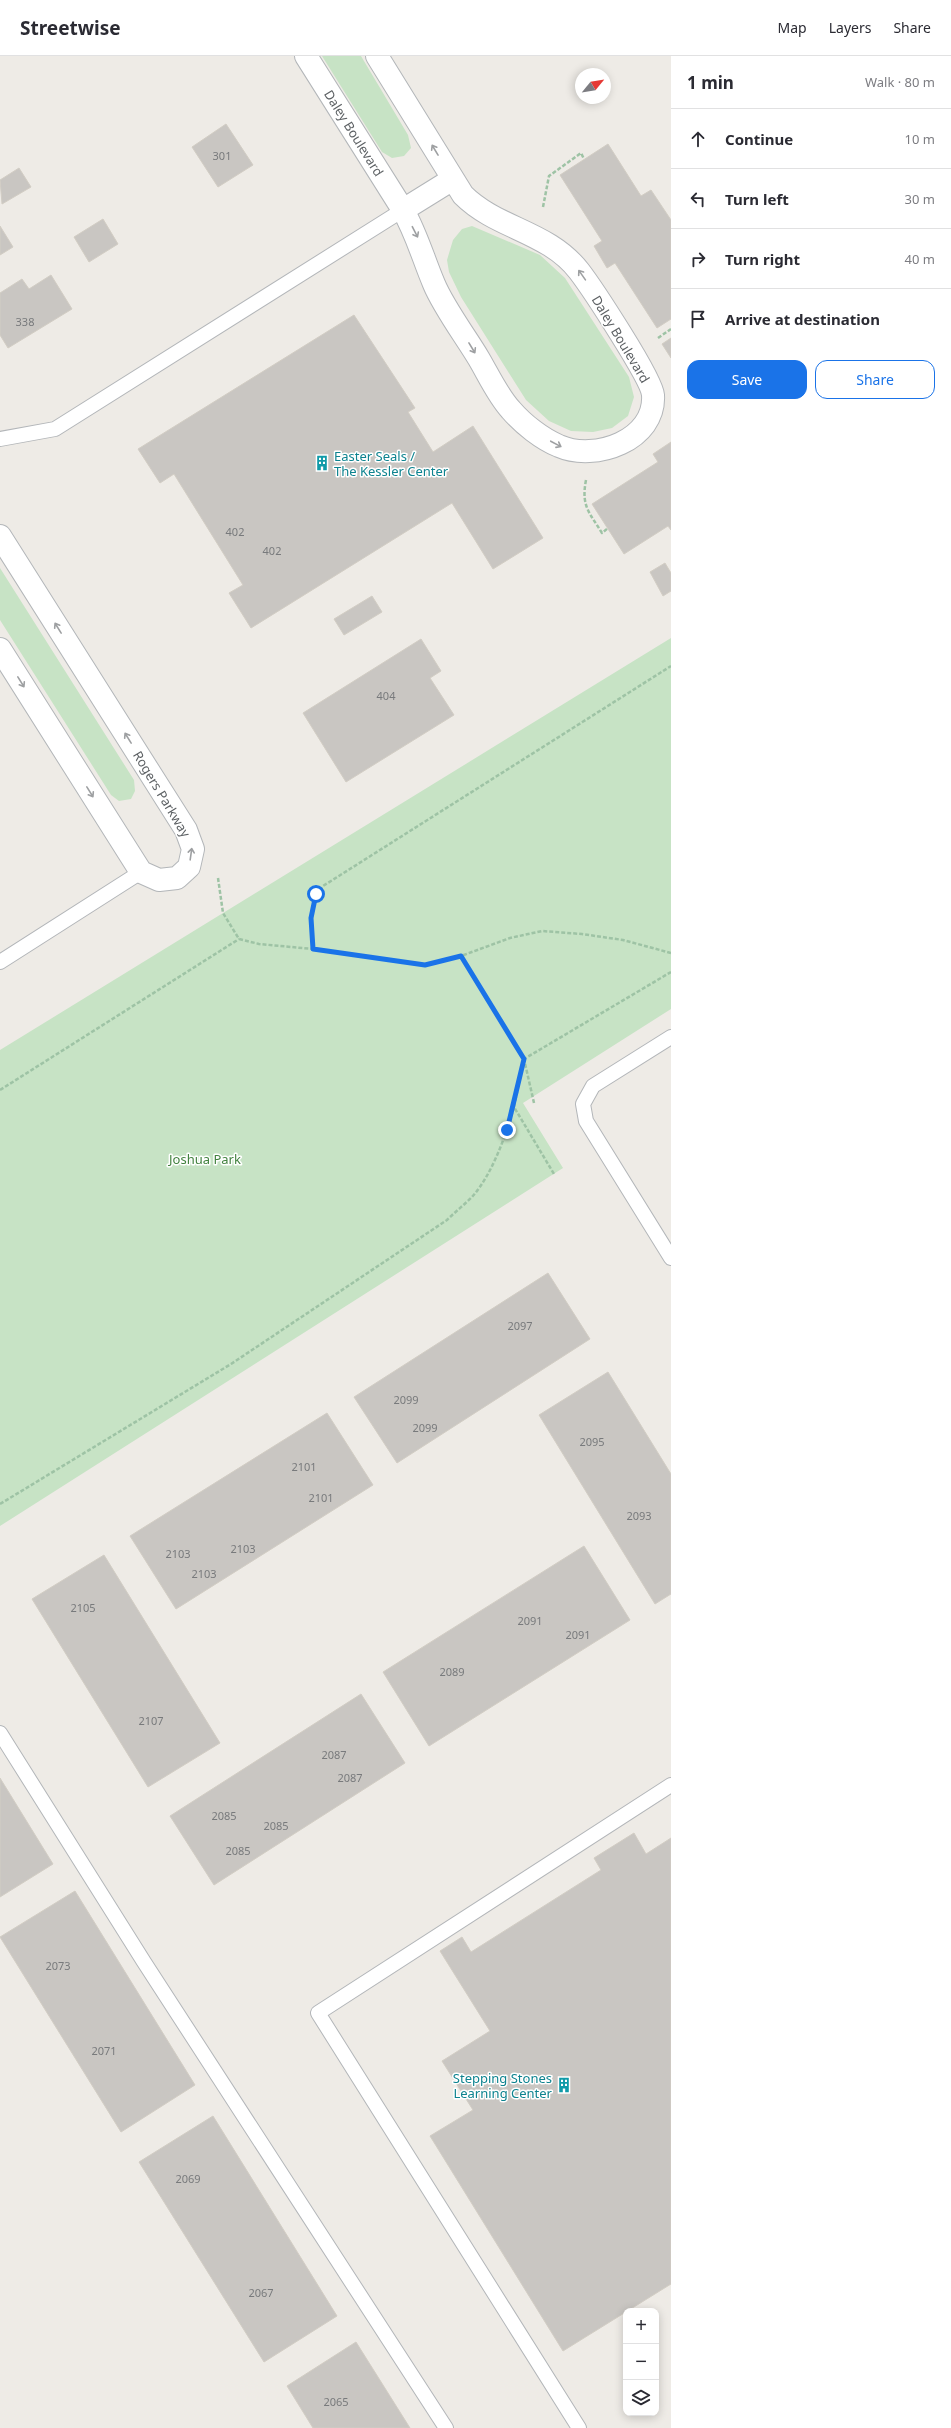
<!DOCTYPE html>
<html lang="en">
<head>
<meta charset="utf-8">
<style>
	:root { --surface:#fff; --page:#f2f2f3; --text:#2b2b33; --muted:#7c7c81; --line:#e1e1e2; --accent:#1a73e8 }
	body { margin:0; font-family:"Noto Sans",sans-serif; background:var(--page); color:var(--text) }
	.controls { position:absolute; right:12px; bottom:12px; display:grid; overflow:hidden; border-radius:8px; box-shadow:0 2px 10px #0003 }
	.controls button { width:36px; height:36px; display:grid; place-items:center; padding:0; border:0; border-bottom:1px solid var(--line); background:var(--surface); color:var(--text); font:20px sans-serif }
	.compass { position:absolute; left:575px; top:12px; width:36px; height:36px; border-radius:50%; background:var(--surface); box-shadow:0 2px 10px #0003; rotate:60deg }
	.stop { position:absolute; width:12px; height:12px; margin:-9px; border:3px solid #1a73e8; border-radius:50%; background:#fff }
	.stop.end { background:#1a73e8; border-color:#fff; box-shadow:0 1px 4px #0008 }
	.list { margin:0; padding:0; list-style:none }
	h2 { display:flex; justify-content:space-between; align-items:center; height:52px; margin:0; padding:0 16px; font-size:17px }
	h2 small { font-size:13px; font-weight:400; color:var(--muted) }
	.list li { display:grid; grid-template-columns:26px 1fr auto; gap:12px; align-items:center; box-sizing:border-box; height:60px; padding:0 16px; border-top:1px solid var(--line) }
	.list b { display:block; font-size:15px; white-space:nowrap }
	.list em { font-size:13px; font-style:normal; color:var(--muted) }
	.actions { display:flex; gap:8px; padding:12px 16px }
	.actions a { flex:1; padding:9px 0; border:1px solid var(--accent); border-radius:12px; text-align:center; font-size:14px; color:var(--accent) }
	.actions .main { background:var(--accent); color:#fff }
	.icon { flex:none; width:22px; height:22px; fill:none; stroke:currentColor; stroke-width:2; stroke-linecap:round; stroke-linejoin:round }
	.map { position:relative; flex:none; width:671px; height:2372px; overflow:hidden }
	header { display:flex; align-items:center; gap:24px; box-sizing:border-box; height:56px; padding:0 20px; background:var(--surface); border-bottom:1px solid var(--line) }
	header strong { font-size:19px }
	nav { display:flex; gap:22px; margin-inline-start:auto; font-size:14px }
	main { display:flex }
	aside { flex:1; background:var(--surface) }
	.map>svg:first-child { display:block }
</style>
</head>
<body>
<header>
<strong>Streetwise</strong>
<nav><a>Map</a><a>Layers</a><a>Share</a></nav>
</header>
<main>
<div class="map">
<svg width="671" height="2372" viewBox="0 0 671 2372">
	<rect width="100%" height="100%" fill="#eeebe6"/>
	<!-- green -->
	<path fill="#c7e3c5" d="M 322,0 L 361,0 L 408,79 L 411,92 L 404,100 L 392,102 L 382,96 Z
		M 472,170 L 540,199 L 565,222 L 629,321 L 634,341 L 628,360 L 612,372 L 593,376 L 571,375 L 549,365 L 526,344 L 461,241 L 449,216 L 447,204 L 453,184 L 462,173 Z
		M 0,512 L 134,724 L 135,735 L 131,743 L 119,745 L 111,739 L 0,564 Z
		M 671,582 L 671,953 L 523,1047 L 563,1112 L 0,1470 L 0,994 Z"/>
	<!-- building -->
	<path fill="#c9c6c2" stroke="#d2cdc4" d="M 226,68 L 253,109 L 218,131 L 192,91 Z
		M 608,88 L 641,140 L 651,134 L 671,164 L 671,263 L 657,272 L 615,207 L 607,212 L 594,190 L 602,185 L 560,119 Z
		M 19,112 L 31,131 L 2,148 L 0,124 Z
		M 103,163 L 118,188 L 89,206 L 74,181 Z
		M 0,170 L 13,191 L 0,199 Z
		M 51,219 L 72,253 L 8,292 L 0,279 L 0,237 L 22,223 L 29,233 Z
		M 354,259 L 415,352 L 408,356 L 433,396 L 473,370 L 543,482 L 493,513 L 452,447 L 251,572 L 229,537 L 243,529 L 174,418 L 160,427 L 138,393 Z
		M 671,282 L 671,302 L 662,288 Z
		M 671,386 L 671,474 L 668,470 L 624,498 L 592,448 L 658,406 L 653,398 Z
		M 665,507 L 671,517 L 671,535 L 663,540 L 650,516 Z
		M 372,540 L 382,556 L 344,579 L 334,563 Z
		M 421,583 L 441,615 L 430,622 L 454,659 L 346,726 L 303,657 Z
		M 548,1217 L 590,1283 L 397,1407 L 354,1341 Z
		M 608,1316 L 671,1418 L 671,1538 L 655,1548 L 539,1359 Z
		M 327,1357 L 373,1429 L 176,1553 L 130,1480 Z
		M 584,1490 L 630,1564 L 429,1690 L 383,1616 Z
		M 104,1499 L 220,1687 L 148,1731 L 32,1543 Z
		M 361,1638 L 405,1707 L 214,1829 L 170,1760 Z
		M 0,1722 L 53,1808 L 0,1841 Z
		M 634,1777 L 646,1798 L 671,1782 L 671,2228 L 563,2295 L 430,2080 L 473,2054 L 442,2005 L 490,1975 L 440,1895 L 462,1881 L 471,1896 L 601,1814 L 594,1802 Z
		M 75,1835 L 195,2029 L 121,2076 L 0,1881 Z
		M 213,2060 L 337,2260 L 264,2306 L 139,2106 Z
		M 356,2286 L 410,2372 L 313,2372 L 287,2330 Z"/>
	<g fill="none" stroke-linecap="round" stroke-linejoin="round">
		<!-- service casing -->
		<g stroke="#b3b6b9" stroke-width="16">
			<path id="service" d="M 0,383 L 55,373 L 403,154
				M 0,906 L 141,816
				M 671,981 L 593,1030 L 583,1048 L 586,1065 L 671,1202
				M 0,1677 L 144,1906 L 446,2372
				M 579,2372 L 318,1957 L 671,1729"/>
		</g>
		<!-- minor casing -->
		<g stroke="#b3b6b9" stroke-width="24">
			<path id="minor" d="M 306,0 L 403,154 C 417,179 423,202 434,228 C 444,252 466,281 479,303 C 489,320 498,340 511,354 C 523,368 542,383 559,390 C 595,406 656,384 653,339 C 652,323 592,232 579,215 C 548,175 497,173 463,139 L 377,0
				M 403,154 L 453,123
				M 0,480 L 186,774 L 193,793 L 189,811 L 177,822 L 159,824 L 141,816 L 0,593"/>
		</g>
		<!-- path -->
		<path stroke="#9ec3a5" stroke-width="2.5" stroke-dasharray="4 2" stroke-linecap="butt" d="M 543,151 L 549,120 L 581,97 L 584,103
			M 658,282 L 671,273
			M 586,424 C 581,450 589,456 602,477 L 608,472
			M 218,822 L 223,857 L 239,883 L 259,888 L 313,893 L 425,909 L 461,900
			M 313,893 C 312,871 308,846 323,830 L 671,610
			M 671,897 L 623,884 L 582,878 L 542,875 L 510,882 L 461,900 L 524,1003 L 671,916
			M 0,1034 L 239,883
			M 534,1047 L 524,1003 L 514,1051 L 554,1118
			M 0,1448 L 231,1308 L 447,1164 C 455,1156 464,1149 472,1141 C 493,1117 505,1081 514,1051"/>
		<!-- service -->
		<use href="#service" stroke="#fff" stroke-width="14"/>
		<!-- minor -->
		<use href="#minor" stroke="#fff" stroke-width="22"/>
	</g>
	<!-- one-way arrows -->
	<defs><path id="oneway-shaft" d="M-6 0H5M1.5-3L5.5 0L1.5 3" fill="none" stroke-width="1.6" stroke-linecap="round" stroke-linejoin="round"/></defs>
	<g stroke="#9ea0a2">
		<use href="#oneway-shaft" transform="translate(435 94) rotate(-121)"/>
		<use href="#oneway-shaft" transform="translate(415 176) rotate(63)"/>
		<use href="#oneway-shaft" transform="translate(582 219) rotate(-125)"/>
		<use href="#oneway-shaft" transform="translate(472 292) rotate(59)"/>
		<use href="#oneway-shaft" transform="translate(556 388) rotate(28)"/>
		<use href="#oneway-shaft" transform="translate(58 572) rotate(-122)"/>
		<use href="#oneway-shaft" transform="translate(21 626) rotate(58)"/>
		<use href="#oneway-shaft" transform="translate(128 682) rotate(-122)"/>
		<use href="#oneway-shaft" transform="translate(90 736) rotate(58)"/>
		<use href="#oneway-shaft" transform="translate(191 798) rotate(-82)"/>
	</g>
	<g fill="none" stroke-linecap="round" stroke-linejoin="round">
		<!-- route -->
		<path stroke="#1a73e8" stroke-width="5" d="M 316,838 L 311,862 L 313,893 L 425,909 L 461,900 L 524,1003 L 507,1074"/>
	</g>
	<!-- icons -->
	<defs>
		<g id="building-bare" transform="scale(1.2)"><path d="M-4-6H4V6H1V3H-1V6H-4ZM-2.5-4.3h1.7v1.8h-1.7ZM.8-4.3h1.7v1.8H.8ZM-2.5-1h1.7V.8h-1.7ZM.8-1h1.7V.8H.8Z" fill="#0f9aa8" stroke="#fff" stroke-width="2.5" paint-order="stroke"/></g>
	</defs>
	<g fill-rule="evenodd">
		<use href="#building-bare" x="322" y="407"/>
		<use href="#building-bare" x="564" y="2029"/>
	</g>
	<g text-anchor="middle" stroke-width="3" stroke-linejoin="round" paint-order="stroke">
		<!-- number labels -->
		<g font-size="11" fill="#787a7c">
			<text x="222" y="104">301</text>
			<text x="25" y="270">338</text>
			<text x="235" y="480">402</text>
			<text x="272" y="499">402</text>
			<text x="386" y="644">404</text>
			<text x="520" y="1274">2097</text>
			<text x="406" y="1348">2099</text>
			<text x="425" y="1376">2099</text>
			<text x="592" y="1390">2095</text>
			<text x="304" y="1415">2101</text>
			<text x="321" y="1446">2101</text>
			<text x="639" y="1464">2093</text>
			<text x="243" y="1497">2103</text>
			<text x="178" y="1502">2103</text>
			<text x="204" y="1522">2103</text>
			<text x="83" y="1556">2105</text>
			<text x="530" y="1569">2091</text>
			<text x="578" y="1583">2091</text>
			<text x="452" y="1620">2089</text>
			<text x="151" y="1669">2107</text>
			<text x="334" y="1703">2087</text>
			<text x="350" y="1726">2087</text>
			<text x="224" y="1764">2085</text>
			<text x="276" y="1774">2085</text>
			<text x="238" y="1799">2085</text>
			<text x="58" y="1914">2073</text>
			<text x="104" y="1999">2071</text>
			<text x="188" y="2127">2069</text>
			<text x="261" y="2241">2067</text>
			<text x="336" y="2350">2065</text>
		</g>
		<!-- street labels -->
		<g font-size="13" fill="#5d6164" stroke="#fff">
			<text transform="translate(354 77) rotate(58)" y="5">Daley Boulevard</text>
			<text transform="translate(621 283) rotate(59)" y="5">Daley Boulevard</text>
			<text transform="translate(162 738) rotate(59)" y="5">Rogers Parkway</text>
		</g>
		<!-- culture labels -->
		<g font-size="13" fill="#0d838f" stroke="#fff" text-anchor="start">
			<text x="334" y="405">Easter Seals /<tspan x="334" dy="15">The Kessler Center</tspan></text>
			<text x="552" y="2027" text-anchor="end">Stepping Stones<tspan x="552" dy="15">Learning Center</tspan></text>
		</g>
		<!-- park labels -->
		<g font-size="13" fill="#42823f" stroke="#fff">
			<text x="205" y="1108">Joshua Park</text>
		</g>
	</g>
</svg>
<div class="controls">
<button>+</button>
<button>−</button>
<button><svg class="icon" aria-label="layers" viewBox="0 0 24 24"><path d="M12 4l9 5-9 5-9-5zM3 14l9 5 9-5"/></svg></button>
</div>
<svg class="compass" viewBox="-18 -18 36 36"><path d="M0-13l5 13h-10z" fill="#e53935"/><path d="M0 13l5-13h-10z" fill="#7c7c81"/></svg>
<div class="stop" style="left:316px;top:838px"></div>
<div class="stop end" style="left:507px;top:1074px"></div>
</div>
<aside>
<h2>1 min<small>Walk · 80 m</small></h2>
<ul class="list">
<li><svg class="icon" aria-label="ahead" viewBox="0 0 24 24"><path d="M12 20V5M6 11l6-6 6 6"/></svg><div><b>Continue</b></div><em>10 m</em></li>
<li><svg class="icon" aria-label="left" viewBox="0 0 24 24"><path d="M17 20v-9H6M10 6l-5 5 5 5"/></svg><div><b>Turn left</b></div><em>30 m</em></li>
<li><svg class="icon" aria-label="right" viewBox="0 0 24 24"><path d="M7 20v-9h11M14 6l5 5-5 5"/></svg><div><b>Turn right</b></div><em>40 m</em></li>
<li><svg class="icon" aria-label="arrive" viewBox="0 0 24 24"><path d="M6 21V4h12l-3 4 3 4H6"/></svg><div><b>Arrive at destination</b></div></li>
</ul>
<div class="actions"><a class="main">Save</a><a>Share</a></div>
</aside>
</main>
</body>
</html>
